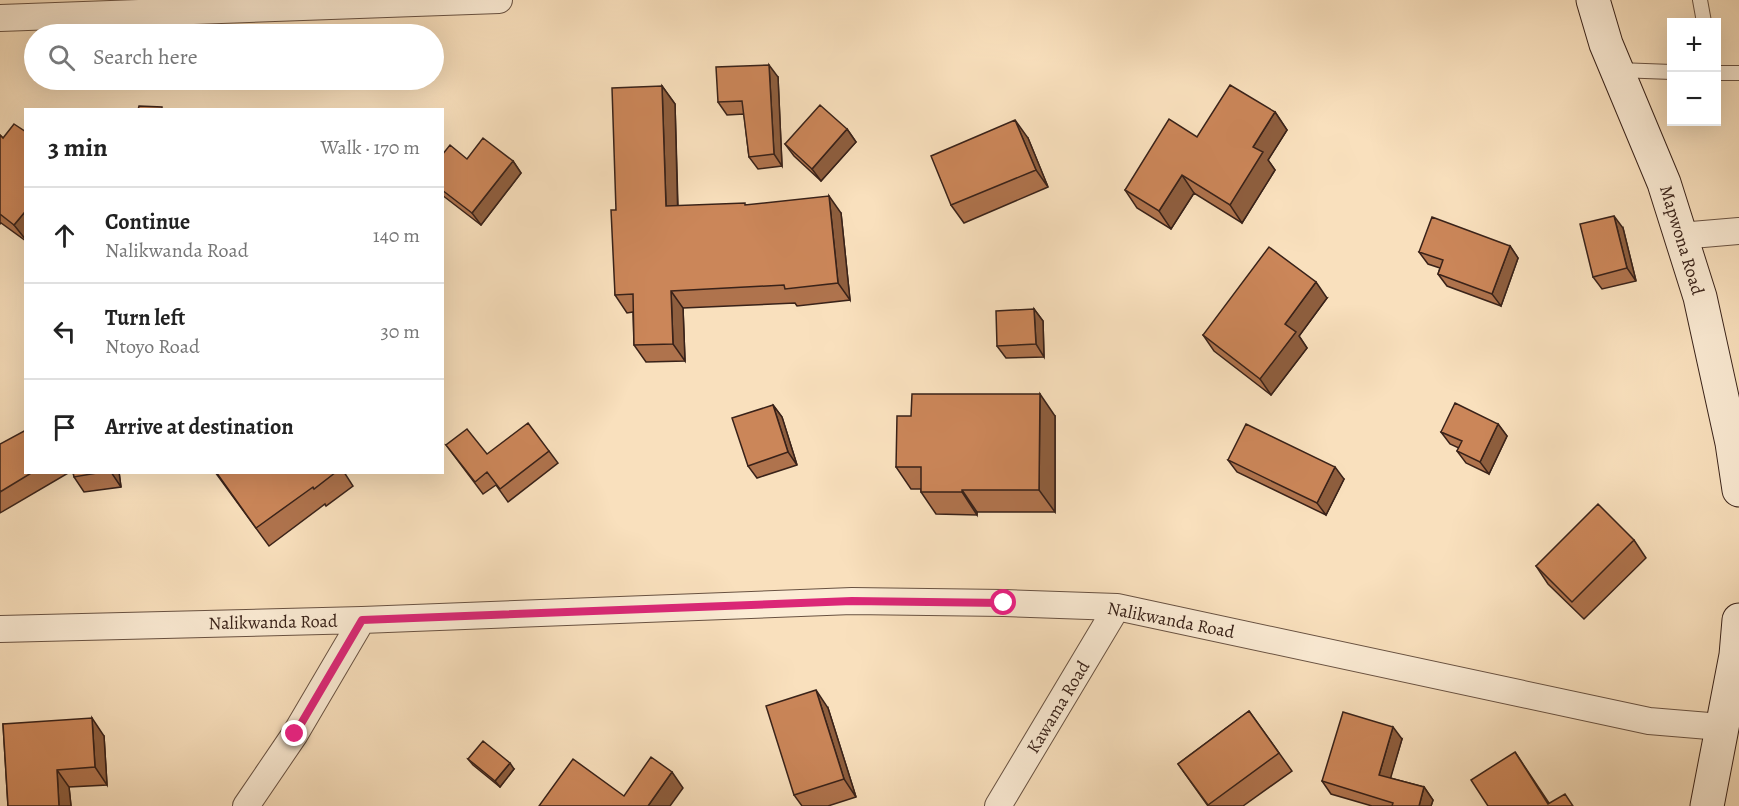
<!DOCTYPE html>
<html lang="en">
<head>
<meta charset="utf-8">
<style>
	:root { --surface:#fff; --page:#f2f2f2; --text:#222; --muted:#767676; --line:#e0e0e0 }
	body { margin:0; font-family:Alegreya,serif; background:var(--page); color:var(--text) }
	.controls { position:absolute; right:18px; top:18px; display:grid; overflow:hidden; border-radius:0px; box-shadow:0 6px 24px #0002 }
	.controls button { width:54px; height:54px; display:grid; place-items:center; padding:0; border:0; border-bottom:2px solid var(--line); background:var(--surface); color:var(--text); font:30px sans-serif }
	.stop { position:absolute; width:18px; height:18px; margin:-14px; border:4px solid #db2777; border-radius:50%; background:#fff }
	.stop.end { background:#db2777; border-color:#fff; box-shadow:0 2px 6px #0008 }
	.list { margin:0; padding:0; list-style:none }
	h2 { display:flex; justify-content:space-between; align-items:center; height:78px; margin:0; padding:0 24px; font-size:26px }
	h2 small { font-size:20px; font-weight:400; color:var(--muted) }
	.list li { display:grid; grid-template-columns:39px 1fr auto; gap:18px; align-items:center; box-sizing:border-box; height:96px; padding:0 24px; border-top:2px solid var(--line) }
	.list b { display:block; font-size:22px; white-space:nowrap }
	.list p { margin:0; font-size:20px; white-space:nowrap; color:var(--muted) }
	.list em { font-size:20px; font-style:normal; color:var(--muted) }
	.icon { flex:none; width:33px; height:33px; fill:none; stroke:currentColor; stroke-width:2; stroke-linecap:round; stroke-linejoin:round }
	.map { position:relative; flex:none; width:1739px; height:806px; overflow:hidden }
	.search { position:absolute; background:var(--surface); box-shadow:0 6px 24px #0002; left:24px; top:24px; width:420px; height:66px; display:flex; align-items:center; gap:15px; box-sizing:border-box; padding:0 21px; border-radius:33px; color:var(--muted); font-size:22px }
	.panel { position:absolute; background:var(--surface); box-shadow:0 6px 24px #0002; left:24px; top:108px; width:420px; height:366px; border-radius:0px }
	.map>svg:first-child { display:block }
</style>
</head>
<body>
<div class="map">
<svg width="1739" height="806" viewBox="0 0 1739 806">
	<rect width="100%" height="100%" fill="#f9e0bd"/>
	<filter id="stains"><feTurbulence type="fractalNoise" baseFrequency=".00333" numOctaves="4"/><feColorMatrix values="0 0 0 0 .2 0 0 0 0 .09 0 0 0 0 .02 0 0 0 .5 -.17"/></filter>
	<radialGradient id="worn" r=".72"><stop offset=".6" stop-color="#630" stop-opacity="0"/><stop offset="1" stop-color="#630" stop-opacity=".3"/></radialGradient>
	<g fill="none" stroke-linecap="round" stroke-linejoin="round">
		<!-- service casing -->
		<g stroke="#695242" stroke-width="16">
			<path id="service" d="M 1700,0 L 1704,22
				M 1618,70 L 1672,72
				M 1716,73 L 1739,73"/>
		</g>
		<!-- minor casing -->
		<g stroke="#695242" stroke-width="28">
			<path id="minor" d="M 0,18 L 499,0
				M 1680,236 L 1739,231
				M 0,629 L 362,620 L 852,601 L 1004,603 L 1117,607 L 1649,721 L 1721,727
				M 246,806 L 295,734 L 362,620
				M 998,806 L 1117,607"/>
		</g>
		<!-- secondary casing -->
		<g stroke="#392219" stroke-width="35">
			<path id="secondary" d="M 1593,0 L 1606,44 L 1664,183 L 1700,297 L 1732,443 L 1739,490
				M 1707,806 L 1736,655 L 1739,620"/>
		</g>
		<!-- service -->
		<use href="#service" stroke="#fbebd4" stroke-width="14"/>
		<!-- minor -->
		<use href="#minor" stroke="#fbebd4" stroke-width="26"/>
		<!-- secondary -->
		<use href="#secondary" stroke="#fbebd4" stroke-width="33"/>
	</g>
	<!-- wall -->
	<path fill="#af734d" stroke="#392219" stroke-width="1.5" d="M 778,77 L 782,166 L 758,169 L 749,157 L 744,114 L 727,115 L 718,102 Z
		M 662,86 L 675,104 L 678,206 L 746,205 L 841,213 L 850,300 L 797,306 L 795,303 L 683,308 L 685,361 L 646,362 L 634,345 L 633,312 L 627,313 L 615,295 L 616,210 Z
		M 1275,112 L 1287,130 L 1268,160 L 1275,170 L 1242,223 L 1194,193 L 1171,229 L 1137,208 L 1125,190 L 1197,137 Z
		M 847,129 L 856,142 L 821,181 L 794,156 L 785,144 Z
		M 26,132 L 26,241 L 1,223 L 0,224 L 0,135 L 3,138 Z
		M 1028,138 L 1048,187 L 964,223 L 951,205 Z
		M 442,155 L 467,159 L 513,161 L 521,173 L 481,225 L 442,195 Z
		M 1623,228 L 1636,281 L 1602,289 L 1593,277 Z
		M 1510,246 L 1518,258 L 1501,306 L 1447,286 L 1438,274 L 1440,268 L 1428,264 L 1419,252 Z
		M 1327,298 L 1299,336 L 1307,348 L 1271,395 L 1214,351 L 1203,335 Z
		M 1034,309 L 1043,321 L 1044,357 L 1006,358 L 997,346 Z
		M 773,405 L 782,417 L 797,465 L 757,478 L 748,466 Z
		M 1055,416 L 1055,512 L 977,512 L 977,515 L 936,514 L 921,492 L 921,489 L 911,489 L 896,467 Z
		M 1498,424 L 1507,436 L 1489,474 L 1466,463 L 1457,451 L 1459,448 L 1450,444 L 1441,432 Z
		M 0,444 L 26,472 L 70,472 L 0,513 Z
		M 446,445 L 487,454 L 549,451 L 558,463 L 508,502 L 496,485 L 483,494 Z
		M 1228,460 L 1344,479 L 1326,515 L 1237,472 Z
		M 73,472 L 119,472 L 121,487 L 84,492 L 74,477 Z
		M 215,472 L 344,472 L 353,486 L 326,506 L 325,504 L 269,546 Z
		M 1634,540 L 1646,558 L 1584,619 L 1548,584 L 1536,566 Z
		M 828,708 L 856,797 L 828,806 L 802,806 L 794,795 Z
		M 1249,711 L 1292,771 L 1243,806 L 1208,806 L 1178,764 Z
		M 3,724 L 104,736 L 107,785 L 69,787 L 71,806 L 8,806 Z
		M 1402,739 L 1390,778 L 1424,787 L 1433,800 L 1431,806 L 1372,806 L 1331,794 L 1322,781 Z
		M 468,759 L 514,769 L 500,787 L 473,765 Z"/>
	<!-- shaded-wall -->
	<path fill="#8e5e3e" stroke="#392219" stroke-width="1.5" d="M 769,65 L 778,77 L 782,166 L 774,154 Z
		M 662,86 L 675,104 L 678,223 L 666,206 Z
		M 1275,112 L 1287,130 L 1268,160 L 1275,170 L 1242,223 L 1230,205 L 1253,147 Z
		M 1015,120 L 1028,138 L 1048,187 L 1036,170 Z
		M 847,129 L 856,142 L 821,181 L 812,169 Z
		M 513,161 L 521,173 L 481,225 L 472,213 Z
		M 1182,175 L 1194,193 L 1171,229 L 1159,211 Z
		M 829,196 L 841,213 L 850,300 L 838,283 Z
		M 24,213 L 26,215 L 26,240 L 14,225 Z
		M 1614,216 L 1623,228 L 1636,281 L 1627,268 Z
		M 1510,246 L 1518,258 L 1501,306 L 1492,294 Z
		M 1316,282 L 1327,298 L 1299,336 L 1307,348 L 1271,395 L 1260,379 L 1285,324 Z
		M 671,291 L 683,308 L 685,361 L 673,344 Z
		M 1034,309 L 1043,321 L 1044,357 L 1036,344 Z
		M 1040,394 L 1055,416 L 1055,512 L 1039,490 Z
		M 773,405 L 782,417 L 797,465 L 788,452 Z
		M 1498,424 L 1507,436 L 1489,474 L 1480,462 Z
		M 1335,467 L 1344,479 L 1326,515 L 1317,503 Z
		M 111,472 L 119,472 L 121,487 Z
		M 962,490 L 977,512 L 977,515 L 962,492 Z
		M 816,690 L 828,708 L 856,797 L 844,779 Z
		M 92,718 L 104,736 L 107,785 L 95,767 Z
		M 1393,727 L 1402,739 L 1388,787 L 1379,775 Z
		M 1515,752 L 1551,806 L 1550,806 Z
		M 510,763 L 514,769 L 500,787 L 495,781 Z
		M 57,770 L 69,787 L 71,806 L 59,806 Z
		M 672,772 L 683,788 L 670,806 L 648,806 Z
		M 1424,787 L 1433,800 L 1431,806 L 1419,806 Z"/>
	<!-- building -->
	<path fill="#cb8659" stroke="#392219" stroke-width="1.5" d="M 769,65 L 774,154 L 749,157 L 742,101 L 718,102 L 716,67 Z
		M 1230,85 L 1275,112 L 1253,147 L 1263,152 L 1230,205 L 1182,175 L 1159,211 L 1125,190 L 1169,119 L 1197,137 Z
		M 662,86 L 666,206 L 745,203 L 745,205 L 829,196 L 838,283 L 785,289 L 784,285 L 671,291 L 673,344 L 634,345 L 633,294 L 615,295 L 611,210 L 616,210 L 612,88 Z
		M 820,105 L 847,129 L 812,169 L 785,144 Z
		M 139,106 L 162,107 L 162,110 L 138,110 Z
		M 1015,120 L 1036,170 L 951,205 L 931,156 Z
		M 14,124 L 26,132 L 26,214 L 24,213 L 14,225 L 0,214 L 0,135 L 3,138 Z
		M 483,138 L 513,161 L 472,213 L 442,190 L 442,155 L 450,145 L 467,159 Z
		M 1614,216 L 1627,268 L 1593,277 L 1580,224 Z
		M 1432,217 L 1510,246 L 1492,294 L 1438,274 L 1443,260 L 1419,252 Z
		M 1269,247 L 1316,282 L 1285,324 L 1296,332 L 1260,379 L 1203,335 Z
		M 1034,309 L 1036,344 L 997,346 L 996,311 Z
		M 912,394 L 1040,394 L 1039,490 L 962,490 L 962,492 L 921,492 L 921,467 L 896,467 L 897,416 L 911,416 Z
		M 1455,403 L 1498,424 L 1480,462 L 1457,451 L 1462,441 L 1441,432 Z
		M 773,405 L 788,452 L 748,466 L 732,418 Z
		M 528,423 L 549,451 L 500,489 L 487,472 L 475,482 L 446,445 L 467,429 L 487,454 Z
		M 1246,424 L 1335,467 L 1317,503 L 1228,460 Z
		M 26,430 L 26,472 L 33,472 L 0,492 L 0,444 Z
		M 73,472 L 103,472 L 74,477 Z
		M 216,472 L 336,472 L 314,489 L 313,487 L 256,528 Z
		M 1598,504 L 1634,540 L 1572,602 L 1536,566 Z
		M 816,690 L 844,779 L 794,795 L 766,706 Z
		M 1249,711 L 1279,753 L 1208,805 L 1178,764 Z
		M 1343,712 L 1393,727 L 1379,775 L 1424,787 L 1419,806 L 1392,806 L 1393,803 L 1322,781 Z
		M 92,718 L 95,767 L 57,770 L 59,806 L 8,806 L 3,724 Z
		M 483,741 L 510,763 L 495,781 L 468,759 Z
		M 1515,752 L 1548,804 L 1565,794 L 1573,806 L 1488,806 L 1471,780 Z
		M 651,757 L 672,772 L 648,806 L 539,806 L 573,759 L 624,796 Z"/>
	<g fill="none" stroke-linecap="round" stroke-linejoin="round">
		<!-- route -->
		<path stroke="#db2777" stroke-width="8" d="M 295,734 L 362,620 L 852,601 L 1004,603"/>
	</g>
	<g text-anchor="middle" stroke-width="4.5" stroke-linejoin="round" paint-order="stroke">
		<!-- street labels -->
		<g font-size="18" fill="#392219" stroke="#fbebd4">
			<text transform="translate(1682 240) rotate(73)" y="6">Mapwona Road</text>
			<text transform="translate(1171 620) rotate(11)" y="6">Nalikwanda Road</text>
			<text transform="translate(273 622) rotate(-1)" y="6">Nalikwanda Road</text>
			<text transform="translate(1058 707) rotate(-59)" y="6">Kawama Road</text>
		</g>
	</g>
	<rect width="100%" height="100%" filter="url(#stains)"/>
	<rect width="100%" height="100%" fill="url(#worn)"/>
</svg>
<div class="controls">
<button>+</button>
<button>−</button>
</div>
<div class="stop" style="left:1004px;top:603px"></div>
<div class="stop end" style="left:295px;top:734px"></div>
<div class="search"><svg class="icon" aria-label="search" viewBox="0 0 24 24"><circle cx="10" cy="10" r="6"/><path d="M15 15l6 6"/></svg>Search here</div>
<section class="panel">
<h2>3 min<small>Walk · 170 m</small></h2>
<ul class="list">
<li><svg class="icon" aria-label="ahead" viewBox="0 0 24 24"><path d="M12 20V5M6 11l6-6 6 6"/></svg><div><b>Continue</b><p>Nalikwanda Road</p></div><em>140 m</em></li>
<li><svg class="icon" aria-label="left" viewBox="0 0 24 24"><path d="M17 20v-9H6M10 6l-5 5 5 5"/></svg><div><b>Turn left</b><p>Ntoyo Road</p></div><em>30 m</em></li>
<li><svg class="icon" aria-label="arrive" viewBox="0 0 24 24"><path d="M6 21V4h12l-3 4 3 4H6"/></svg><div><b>Arrive at destination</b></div></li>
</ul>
</section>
</div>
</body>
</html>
